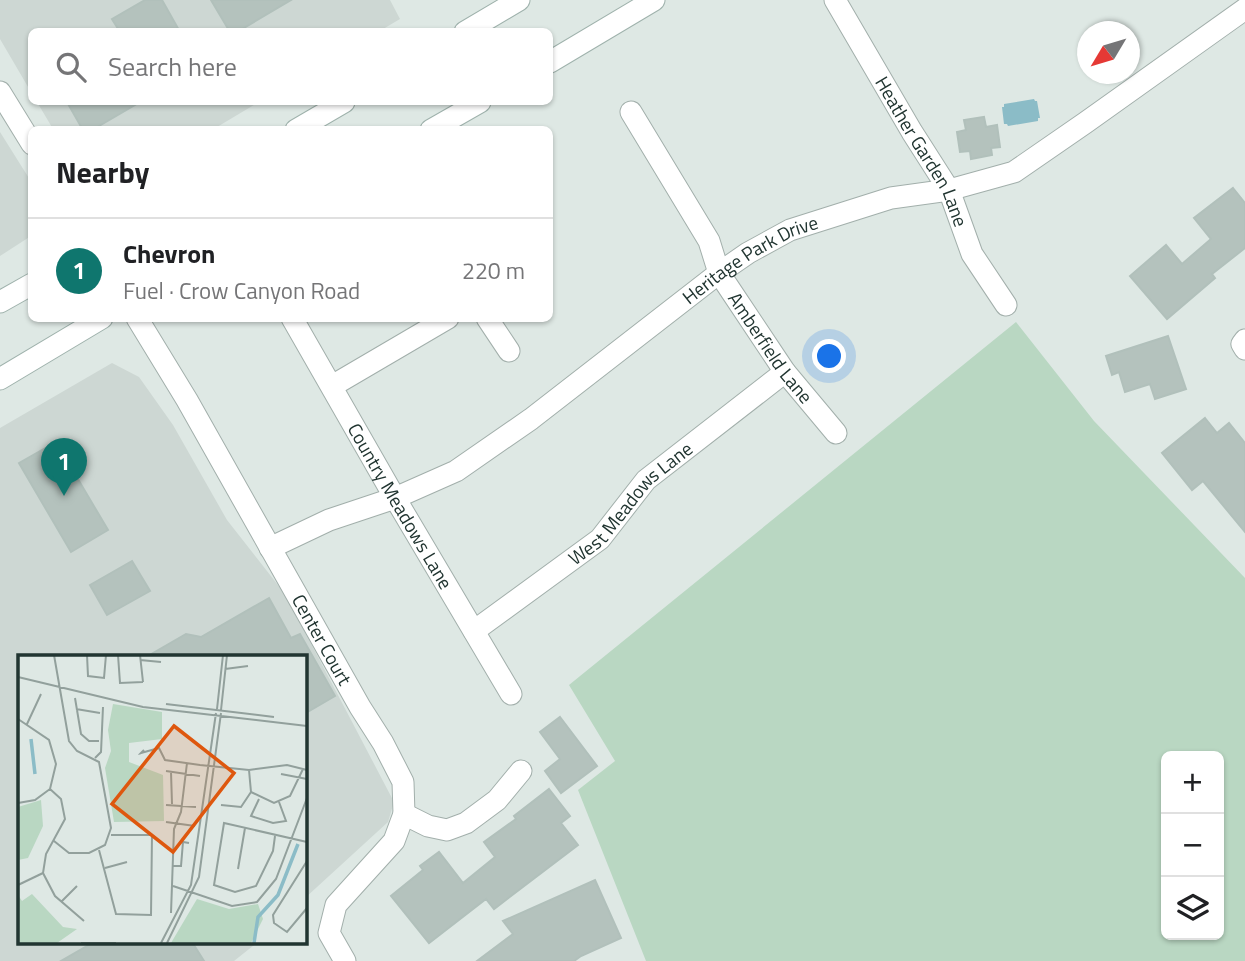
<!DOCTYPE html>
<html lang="en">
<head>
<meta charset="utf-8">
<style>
	:root { --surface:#fff; --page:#f6f6f6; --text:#202124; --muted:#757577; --line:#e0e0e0; --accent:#0f766e }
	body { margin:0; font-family:"Titillium Web",sans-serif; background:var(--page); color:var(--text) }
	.controls { position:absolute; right:21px; bottom:21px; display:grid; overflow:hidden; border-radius:10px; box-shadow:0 2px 5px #0004 }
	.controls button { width:63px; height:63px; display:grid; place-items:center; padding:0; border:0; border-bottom:2px solid var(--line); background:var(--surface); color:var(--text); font:35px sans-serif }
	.compass { position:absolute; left:1077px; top:21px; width:63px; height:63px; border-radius:50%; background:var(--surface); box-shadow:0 2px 5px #0004; rotate:232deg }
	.you { position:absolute; left:830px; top:357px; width:24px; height:24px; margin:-18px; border:5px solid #fff; border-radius:50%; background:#1a73e8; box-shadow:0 0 0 10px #1a73e833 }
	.badge { display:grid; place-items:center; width:46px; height:46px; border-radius:50%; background:var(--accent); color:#fff; font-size:23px; font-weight:700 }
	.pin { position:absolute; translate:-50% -58px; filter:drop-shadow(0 2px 4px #0008) }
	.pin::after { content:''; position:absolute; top:37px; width:24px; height:21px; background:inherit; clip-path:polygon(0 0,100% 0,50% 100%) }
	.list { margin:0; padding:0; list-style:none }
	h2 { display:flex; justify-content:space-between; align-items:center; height:91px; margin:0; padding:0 28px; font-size:30px }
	h2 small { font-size:23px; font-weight:400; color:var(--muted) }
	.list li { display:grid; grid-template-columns:46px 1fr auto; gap:21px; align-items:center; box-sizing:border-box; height:105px; padding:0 28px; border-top:2px solid var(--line) }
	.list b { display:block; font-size:26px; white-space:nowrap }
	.list p { margin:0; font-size:23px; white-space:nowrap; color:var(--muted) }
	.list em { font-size:23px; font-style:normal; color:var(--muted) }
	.icon { flex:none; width:38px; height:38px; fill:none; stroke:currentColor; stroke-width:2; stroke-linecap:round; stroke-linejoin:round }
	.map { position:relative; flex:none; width:1245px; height:961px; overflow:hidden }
	.search { position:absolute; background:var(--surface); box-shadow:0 2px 5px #0004; left:28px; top:28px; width:525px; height:77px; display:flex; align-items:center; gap:18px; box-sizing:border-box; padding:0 24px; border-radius:10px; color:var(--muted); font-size:26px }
	.panel { position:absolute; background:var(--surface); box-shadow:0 2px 5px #0004; left:28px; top:126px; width:525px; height:196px; border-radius:10px }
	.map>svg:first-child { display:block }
</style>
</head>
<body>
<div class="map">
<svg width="1245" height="961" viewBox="0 0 1245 961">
	<rect width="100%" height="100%" fill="#dee8e4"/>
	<!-- built -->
	<path fill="#cdd7d3" d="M 0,0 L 390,0 L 400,19 L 378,32 L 32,32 L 31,92 L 0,39 Z
		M 37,102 L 259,102 L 212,130 L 53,129 Z
		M 0,132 L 32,183 L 31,236 L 0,256 Z
		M 112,363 L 139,377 L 173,425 L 227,520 L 285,594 L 394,802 L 388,822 L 305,898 L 304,656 L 19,656 L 19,942 L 258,942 L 234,961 L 0,961 L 0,428 Z"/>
	<!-- grass -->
	<path fill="#b9d7c2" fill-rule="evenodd" d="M 1016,322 L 1094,421 L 1245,578 L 1245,961 L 646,961 L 578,790 L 615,761 L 569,685 ZM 1166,756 L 1219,756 L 1219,935 L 1166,935 Z"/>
	<!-- water -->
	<path fill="#8bbcc7" d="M 1034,99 L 1035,101 L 1037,101 L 1040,118 L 1038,118 L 1038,121 L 1008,126 L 1007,124 L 1004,124 L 1002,107 L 1004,107 L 1004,104 Z"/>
	<!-- building -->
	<path fill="#b4c2bd" stroke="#b1c0bb" stroke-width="2" d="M 145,0 L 162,0 L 180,32 L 120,32 L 112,19 Z
		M 211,0 L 291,0 L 237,32 L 230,32 Z
		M 67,102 L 140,102 L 92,130 L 83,130 Z
		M 984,117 L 986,127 L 997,125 L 1000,147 L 991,148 L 992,155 L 971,159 L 970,151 L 960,152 L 957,132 L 966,130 L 964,120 Z
		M 1233,188 L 1245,203 L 1245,248 L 1212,274 L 1215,278 L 1167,319 L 1130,276 L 1166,245 L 1182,264 L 1211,239 L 1194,218 Z
		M 1168,336 L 1186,389 L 1155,399 L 1150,384 L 1125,392 L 1119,372 L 1112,375 L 1106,356 Z
		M 1205,418 L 1217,433 L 1229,423 L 1245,443 L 1245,532 L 1203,481 L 1192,490 L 1162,453 Z
		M 56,442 L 108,530 L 71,552 L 19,463 Z
		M 132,561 L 150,591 L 107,615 L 90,585 Z
		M 269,598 L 291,638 L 300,634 L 335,696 L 304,714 L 304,656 L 148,656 L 186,634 L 201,637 Z
		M 560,717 L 597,766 L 561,793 L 545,771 L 560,759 L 540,732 Z
		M 549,789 L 570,816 L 561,823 L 578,845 L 494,909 L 486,899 L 429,943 L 391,896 L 423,870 L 420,866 L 439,852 L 463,883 L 495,857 L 484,842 L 516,819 L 514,816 Z
		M 595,880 L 621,938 L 581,956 L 574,961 L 477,961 L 513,934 L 503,921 Z
		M 94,942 L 192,942 L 204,961 L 61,961 Z"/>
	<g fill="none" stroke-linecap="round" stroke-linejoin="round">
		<!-- minor casing -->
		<g stroke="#a2afab" stroke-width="23">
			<g id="minor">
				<path id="s1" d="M 835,0 L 912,132 L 949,190 L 972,254 L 1006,305"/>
				<path d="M 0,92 L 32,144"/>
				<path id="s2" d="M 631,112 L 709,241 L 719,273 L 785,372 L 836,433"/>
				<path id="s3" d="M 137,318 L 187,400 L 360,707 L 383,743 L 403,782 L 404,814 L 394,841 L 336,905 L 329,933 L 345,961"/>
				<path id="s4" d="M 292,318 L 395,498 L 511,694"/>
				<path d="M 487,318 L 509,351"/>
				<path d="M 1245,340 L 1242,344 L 1245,349"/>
				<path d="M 332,386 L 448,318"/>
				<path id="s5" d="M 270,548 L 329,520 L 395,498 L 456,471 L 531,419 L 719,273 L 748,253 L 790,230 L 891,198 L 949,190 L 1014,172 L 1085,123 L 1245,9"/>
				<path id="s6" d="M 474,631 L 600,539 L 646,480 L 785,372"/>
				<path d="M 404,814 L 428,826 L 447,830 L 466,823 L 497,800 L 521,771"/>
			</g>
		</g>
		<!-- secondary casing -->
		<g stroke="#9fb2ac" stroke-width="23">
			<path id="secondary" d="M 465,32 L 519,0
				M 550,62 L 654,0
				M 296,130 L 344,102
				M 431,130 L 480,102
				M 0,302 L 32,284
				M 0,379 L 102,318"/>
		</g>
		<!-- minor -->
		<use href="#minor" stroke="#fff" stroke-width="21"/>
		<!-- secondary -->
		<use href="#secondary" stroke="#fff" stroke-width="21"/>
	</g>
	<g text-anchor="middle" stroke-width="5" stroke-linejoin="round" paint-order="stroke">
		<!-- street labels -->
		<g font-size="19" fill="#213531" stroke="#eef5f2">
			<text dy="7" stroke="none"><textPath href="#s1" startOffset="175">Heather Garden Lane</textPath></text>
			<text dy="7" stroke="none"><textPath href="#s5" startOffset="565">Heritage Park Drive</textPath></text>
			<text dy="7" stroke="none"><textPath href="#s2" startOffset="275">Amberfield Lane</textPath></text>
			<text dy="7" stroke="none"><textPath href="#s6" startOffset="203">West Meadows Lane</textPath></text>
			<text dy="7" stroke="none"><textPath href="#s4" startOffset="217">Country Meadows Lane</textPath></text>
			<text dy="7" stroke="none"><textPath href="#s3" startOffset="371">Center Court</textPath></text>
		</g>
	</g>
	<!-- overview -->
	<g transform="translate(18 655)">
		<rect width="289" height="289" fill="#dee8e4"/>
		<path d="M 95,49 L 144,57 L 144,84 L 111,88 L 111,107 L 145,120 L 146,166 L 96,167 L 87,113 L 93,96 L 90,75 ZM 23,145 L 25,171 L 10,203 L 0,205 L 0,152 ZM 14,239 L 45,272 L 59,274 L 39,288 L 0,288 L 0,240 L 4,246 Z" fill="#b9d7c2"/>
		<path d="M 179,244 L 211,254 L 240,249 L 245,264 L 233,288 L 153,288 Z" fill="#b9d7c2"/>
		<path fill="none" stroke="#8bbcc7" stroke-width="3.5" d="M 13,84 L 17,119M 236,288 L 240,262 L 260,240 L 280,189"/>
		<path fill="none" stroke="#92a09c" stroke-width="2" d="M 36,0 L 51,86 L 59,96 L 81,107 L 93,173 L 87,190 L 71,198 L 51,198 L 36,186M 69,0 L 70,21 L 86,23 L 88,0M 100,0 L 102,28 L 125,27M 122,0 L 125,27M 122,5 L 143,7M 207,14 L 230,11M 0,22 L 125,52 L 289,71M 57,43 L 63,79 L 71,86 L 81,86M 148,49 L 256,62M 58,54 L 82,58M 199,54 L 205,0M 203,55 L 209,0M 0,64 L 31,85 L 38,109 L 32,134 L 17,145 L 0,148M 9,69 L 23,39M 126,95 L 123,98 L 141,93 L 147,105 L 182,110 L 231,115 L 269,110 L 289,115M 77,103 L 83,97 L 85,52M 231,115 L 233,137 L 256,148 L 272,141 L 285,114M 148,116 L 182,121M 153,117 L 154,149M 263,119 L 289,124M 32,134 L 43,144 L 47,164 L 28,199 L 25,218 L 37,241 L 66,266M 241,144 L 233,161 L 255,168 L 268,166 L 261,147M 148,150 L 178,152M 203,150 L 223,152 L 233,137M 148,167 L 177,171M 257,181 L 255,196 L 238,231 L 217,237 L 196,230 L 206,168 L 289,187M 81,195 L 98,259 L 133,260 L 134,180 L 93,180M 289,206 L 255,260 L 256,268 L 269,277 L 289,253M 155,211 L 163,211 L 165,187 L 171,188M 87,213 L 109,207M 220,214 L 227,173M 0,230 L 25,218M 155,231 L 214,251 L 239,247 L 258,224 L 289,143M 44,246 L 59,231M 153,258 L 156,174 L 163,157 L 169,108M 63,288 L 98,288M 143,288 L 173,230 L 198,58M 149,288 L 181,222 L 203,58"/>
		<path fill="#de570e" fill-opacity="0.15" stroke="#de570e" stroke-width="3.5" d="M 156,71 L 216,118 L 155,197 L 94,149 Z"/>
		<rect width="289" height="289" fill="none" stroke="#213531" stroke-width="3.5"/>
	</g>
</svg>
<div class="controls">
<button>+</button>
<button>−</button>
<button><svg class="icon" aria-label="layers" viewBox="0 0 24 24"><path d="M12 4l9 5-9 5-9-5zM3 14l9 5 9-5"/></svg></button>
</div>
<svg class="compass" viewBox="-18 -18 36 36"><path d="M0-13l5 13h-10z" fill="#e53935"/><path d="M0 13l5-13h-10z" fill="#757577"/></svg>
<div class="you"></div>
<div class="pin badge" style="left:64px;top:496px">1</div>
<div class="search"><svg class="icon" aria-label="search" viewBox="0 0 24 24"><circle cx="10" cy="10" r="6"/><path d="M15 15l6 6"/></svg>Search here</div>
<section class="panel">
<h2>Nearby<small></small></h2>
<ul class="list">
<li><span class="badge">1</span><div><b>Chevron</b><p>Fuel · Crow Canyon Road</p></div><em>220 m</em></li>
</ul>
</section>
</div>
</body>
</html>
